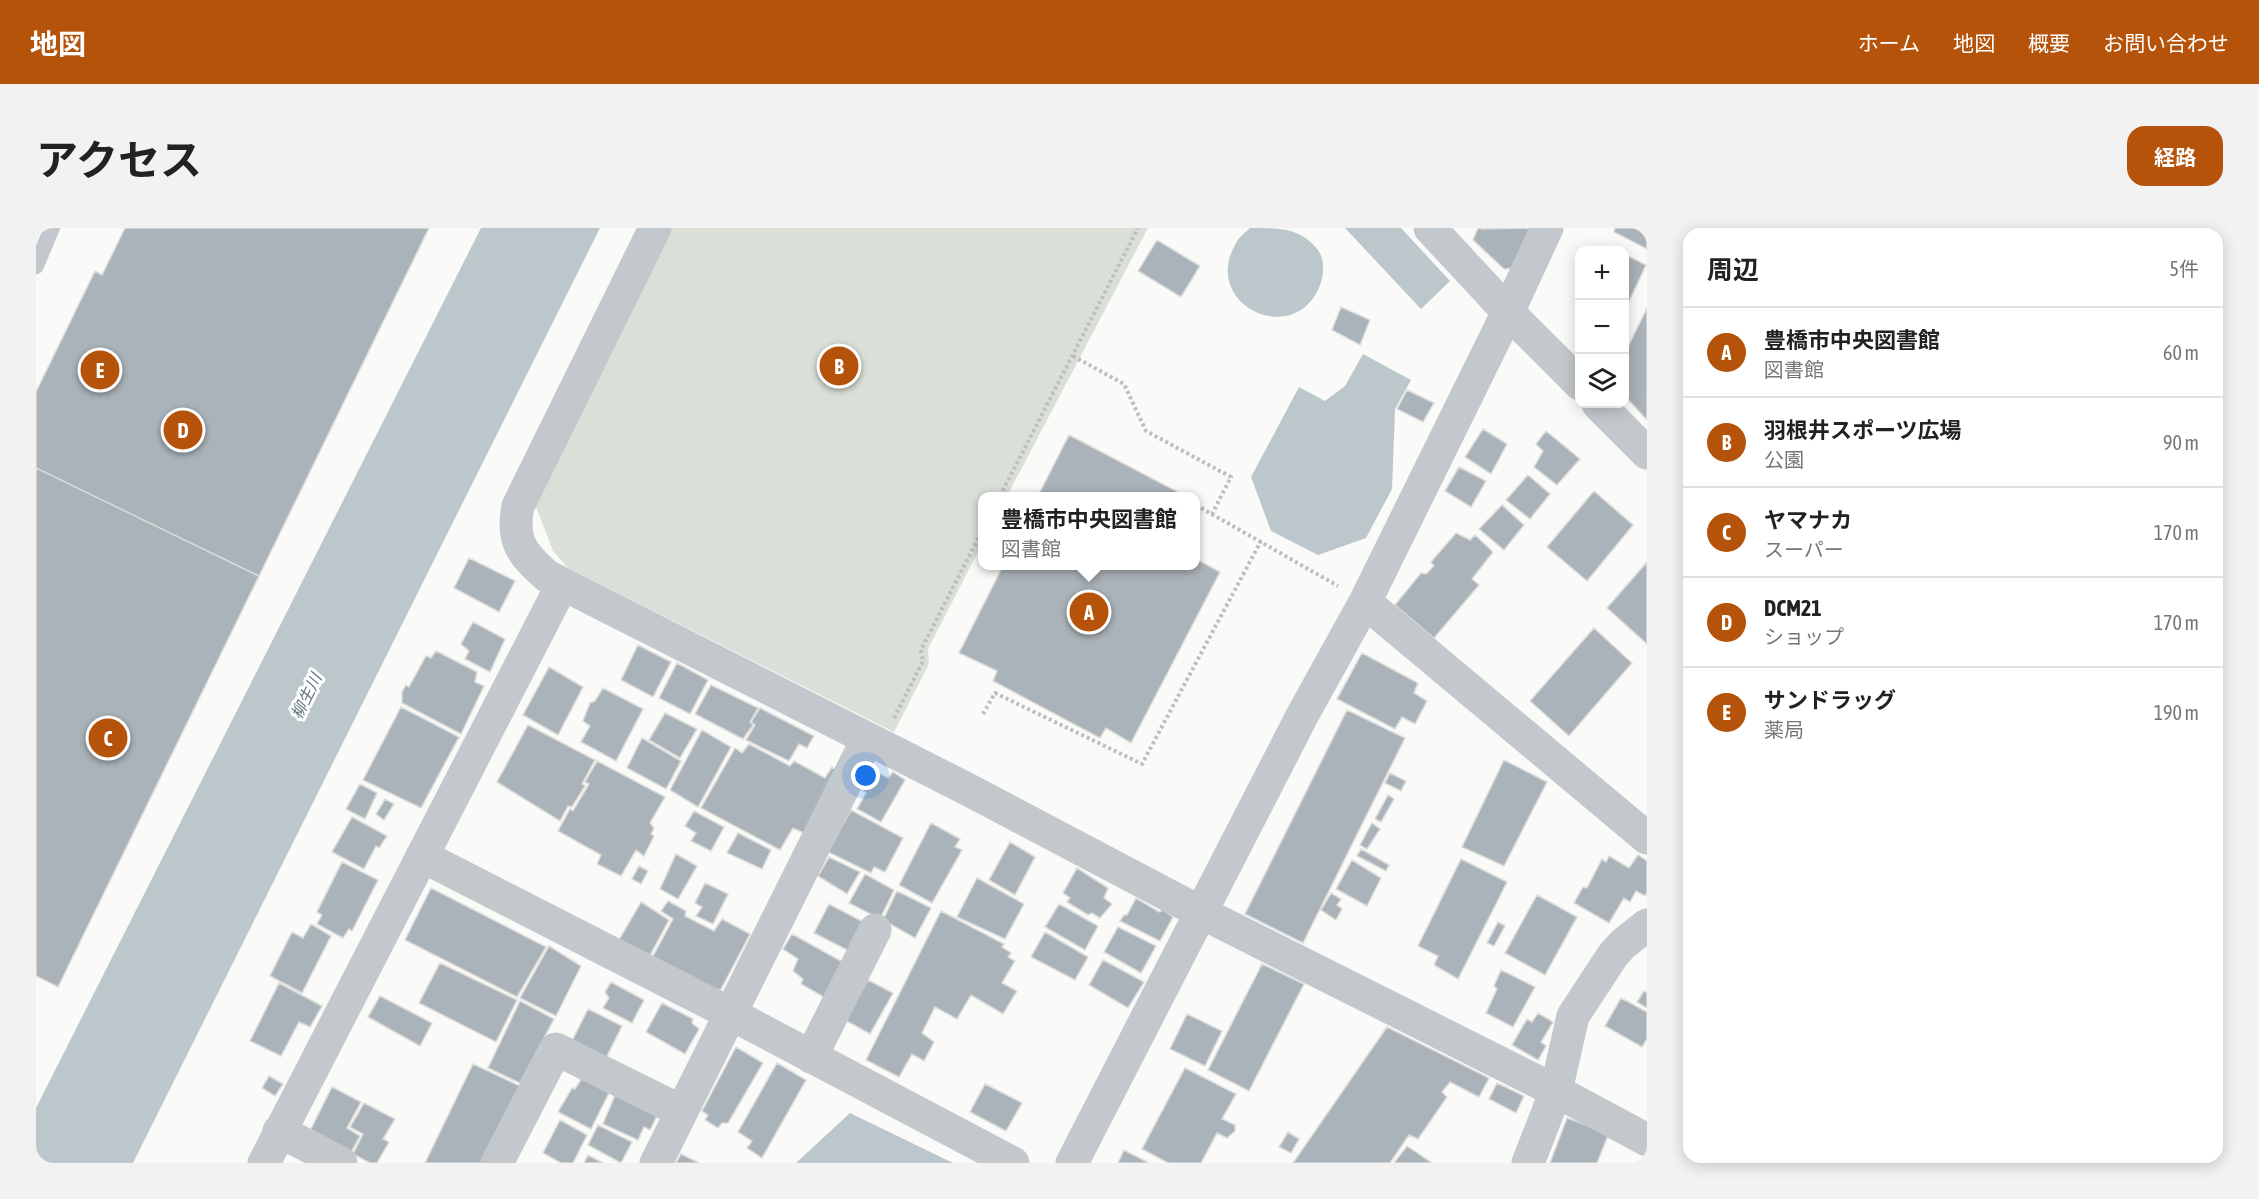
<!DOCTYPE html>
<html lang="ja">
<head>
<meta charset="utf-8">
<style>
	:root { --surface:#fff; --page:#f2f2f2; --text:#222; --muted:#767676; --line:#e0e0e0; --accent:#b45309 }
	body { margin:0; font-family:"Asap Condensed","Noto Sans JP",sans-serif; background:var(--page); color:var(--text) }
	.controls { position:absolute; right:18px; top:18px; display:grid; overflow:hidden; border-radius:12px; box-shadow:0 3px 15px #0003 }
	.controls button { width:54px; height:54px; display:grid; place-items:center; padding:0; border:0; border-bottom:2px solid var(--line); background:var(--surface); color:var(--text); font:30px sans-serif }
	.you { position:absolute; left:830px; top:548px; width:21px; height:21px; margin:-15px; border:4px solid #fff; border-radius:50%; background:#1a73e8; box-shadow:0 0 0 9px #1a73e833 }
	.badge { display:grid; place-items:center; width:39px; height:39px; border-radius:50%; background:var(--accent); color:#fff; font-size:20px; font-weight:700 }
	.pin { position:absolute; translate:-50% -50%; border:3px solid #fff; box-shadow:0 2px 6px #0006 }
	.popup { position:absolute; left:942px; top:264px; width:222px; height:78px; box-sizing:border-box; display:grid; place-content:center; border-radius:12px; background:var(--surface); filter:drop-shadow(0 2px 4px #0005); font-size:20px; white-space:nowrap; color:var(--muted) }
	.popup b { font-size:22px; color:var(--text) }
	.popup::after { content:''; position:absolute; left:50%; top:100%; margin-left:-12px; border:12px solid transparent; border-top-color:var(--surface) }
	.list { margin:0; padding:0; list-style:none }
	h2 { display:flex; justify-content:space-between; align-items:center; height:78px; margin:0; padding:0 24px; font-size:26px }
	h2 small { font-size:20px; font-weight:400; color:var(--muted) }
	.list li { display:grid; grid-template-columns:39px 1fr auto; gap:18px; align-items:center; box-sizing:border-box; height:90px; padding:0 24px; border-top:2px solid var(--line) }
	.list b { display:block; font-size:22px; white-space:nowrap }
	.list p { margin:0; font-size:20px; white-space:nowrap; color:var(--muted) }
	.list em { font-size:20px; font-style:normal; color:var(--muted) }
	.icon { flex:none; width:33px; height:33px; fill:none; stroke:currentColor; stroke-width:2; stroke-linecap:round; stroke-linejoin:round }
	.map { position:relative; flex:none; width:1611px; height:935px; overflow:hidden; border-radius:18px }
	header { display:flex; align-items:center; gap:36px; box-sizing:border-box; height:84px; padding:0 30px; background:var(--accent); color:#fff }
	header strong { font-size:28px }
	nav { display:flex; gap:33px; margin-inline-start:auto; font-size:21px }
	.intro { display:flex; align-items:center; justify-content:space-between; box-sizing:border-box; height:144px; padding:0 36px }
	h1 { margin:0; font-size:42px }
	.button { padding:15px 27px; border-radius:18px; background:var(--accent); color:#fff; font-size:21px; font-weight:700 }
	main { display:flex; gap:36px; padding:0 36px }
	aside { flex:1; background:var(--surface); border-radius:18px; box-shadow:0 3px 15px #0003 }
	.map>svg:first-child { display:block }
</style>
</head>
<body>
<header>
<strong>地図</strong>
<nav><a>ホーム</a><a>地図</a><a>概要</a><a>お問い合わせ</a></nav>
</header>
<div class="intro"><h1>アクセス</h1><a class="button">経路</a></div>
<main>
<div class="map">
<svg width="1611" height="935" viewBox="0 0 1611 935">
	<rect width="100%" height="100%" fill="#fafaf8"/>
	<!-- green -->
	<path fill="#dadfd7" d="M 635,0 L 1112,0 L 971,268 L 946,268 L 946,316 L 892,421 L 893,436 L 858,504 L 532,340 L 517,323 L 499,276 Z"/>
	<!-- water -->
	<path fill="#bbc7cb" d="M 445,0 L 564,0 L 97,935 L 0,935 L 0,880 Z
		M 1214,0 C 1246,0 1264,0 1282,22 C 1289,32 1288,46 1284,57 C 1260,121 1165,78 1199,17 C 1202,10 1209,5 1214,0 Z
		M 1309,0 L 1365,0 L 1414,53 L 1385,81 Z
		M 1327,126 L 1375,152 L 1359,181 L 1356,261 L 1330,310 L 1282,327 L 1235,303 L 1215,249 L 1263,159 L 1289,173 L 1309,158 Z
		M 814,885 L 917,935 L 760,935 Z"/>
	<!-- building -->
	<path fill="#aab3b9" stroke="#dcdcda" stroke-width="1.5" d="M 89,0 L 393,0 L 223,348 L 0,240 L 0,164 L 59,43 L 66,47 Z
		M 1442,0 L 1447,1 L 1496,0 L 1477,40 L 1468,41 L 1437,12 Z
		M 1579,0 L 1611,0 L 1611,21 L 1578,4 Z
		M 1121,12 L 1164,38 L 1145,69 L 1102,43 Z
		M 1588,26 L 1610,37 L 1588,84 Z
		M 1305,79 L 1334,92 L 1324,117 L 1296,102 Z
		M 1611,80 L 1611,188 L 1610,191 L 1588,167 L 1588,127 Z
		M 1371,162 L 1398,175 L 1387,194 L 1361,181 Z
		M 1447,201 L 1471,216 L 1455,246 L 1429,229 Z
		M 1510,203 L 1544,231 L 1521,257 L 1498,239 L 1507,223 L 1500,216 Z
		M 1033,207 L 1144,265 L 1143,268 L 1002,268 Z
		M 1423,239 L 1450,253 L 1435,279 L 1409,263 Z
		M 0,240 L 223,348 L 22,759 L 0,748 Z
		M 1492,247 L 1514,266 L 1494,291 L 1470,272 Z
		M 1558,263 L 1597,297 L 1551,353 L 1511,319 Z
		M 1466,277 L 1488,297 L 1468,322 L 1443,301 Z
		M 1420,305 L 1434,312 L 1439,307 L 1457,324 L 1436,351 L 1443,357 L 1398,410 L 1359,377 L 1385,345 L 1390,346 L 1398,338 L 1395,334 Z
		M 433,330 L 479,353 L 463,384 L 418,360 Z
		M 1160,331 L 1184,344 L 1095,515 L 1070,500 L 1064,510 L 957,453 L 961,443 L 923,425 L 967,338 L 1160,338 Z
		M 1611,334 L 1611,416 L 1571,380 Z
		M 437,394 L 469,411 L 454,444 L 429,431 L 433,423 L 425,416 Z
		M 1558,400 L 1596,435 L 1533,508 L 1494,473 Z
		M 602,417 L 635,434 L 617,469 L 585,452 Z
		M 400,423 L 441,444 L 439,454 L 448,458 L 425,506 L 366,475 L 366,464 L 370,457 L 373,459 L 390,428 L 395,430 Z
		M 1326,425 L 1382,455 L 1378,465 L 1391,473 L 1379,496 L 1366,489 L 1359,501 L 1301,471 Z
		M 641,435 L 672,452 L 654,486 L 623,470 Z
		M 513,439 L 547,459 L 522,507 L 487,487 Z
		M 675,457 L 722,480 L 714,494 L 717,497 L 707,511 L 659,486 Z
		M 567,460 L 607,481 L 580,533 L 545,514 L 554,498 L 547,493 L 554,475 L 559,473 Z
		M 365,479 L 423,509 L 385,580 L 327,552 Z
		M 724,480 L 778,508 L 771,520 L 763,516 L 753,533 L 710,512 L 719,497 L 715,494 Z
		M 1311,482 L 1369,510 L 1267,715 L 1209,686 Z
		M 629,485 L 661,501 L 644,530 L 613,512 Z
		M 492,497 L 559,532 L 546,556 L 549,558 L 536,579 L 532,578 L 524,593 L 461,554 Z
		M 666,502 L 695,519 L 662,579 L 634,562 Z
		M 606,510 L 645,533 L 630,561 L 591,540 Z
		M 713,516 L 754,538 L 758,533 L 789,550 L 796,539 L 802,544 L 770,606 L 757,600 L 744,622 L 665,580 L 699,520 L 706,525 Z
		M 1468,532 L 1511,554 L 1468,638 L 1426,619 Z
		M 561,533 L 629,569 L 614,595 L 618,600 L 615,606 L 618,608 L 608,628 L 600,622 L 585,648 L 561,636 L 565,627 L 522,603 L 534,581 L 537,583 L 553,556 L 549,554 Z
		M 837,542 L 852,550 L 857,544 L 869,552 L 845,594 L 821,581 L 830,565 L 825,561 Z
		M 1354,545 L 1370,553 L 1365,563 L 1349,555 Z
		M 324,556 L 341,565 L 329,591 L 310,581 Z
		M 1352,567 L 1358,571 L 1345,594 L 1339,591 Z
		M 349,571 L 358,576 L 348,592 L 340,586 Z
		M 815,582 L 867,610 L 849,644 L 838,639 L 835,645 L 792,624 Z
		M 658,583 L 688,599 L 675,623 L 655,613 L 660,605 L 649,598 Z
		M 316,589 L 351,608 L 343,620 L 340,618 L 328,641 L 296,624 Z
		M 895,595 L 924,611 L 919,619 L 926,622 L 896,675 L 863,657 Z
		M 1336,595 L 1344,601 L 1331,621 L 1324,617 Z
		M 702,605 L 735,622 L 726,641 L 691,625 Z
		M 974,614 L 999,629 L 979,667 L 953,652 Z
		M 1325,621 L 1353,637 L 1350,643 L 1321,628 Z
		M 640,626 L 661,638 L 642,671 L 624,661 Z
		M 1602,627 L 1611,633 L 1611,664 L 1609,668 L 1600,663 L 1594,674 L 1588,670 L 1573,695 L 1538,675 L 1547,659 L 1551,660 L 1566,631 L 1570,634 L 1573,628 L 1593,640 Z
		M 793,629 L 824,644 L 811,666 L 782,648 Z
		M 1425,631 L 1471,654 L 1422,751 L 1398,737 L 1402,728 L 1382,718 Z
		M 1316,632 L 1345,650 L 1331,678 L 1300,661 Z
		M 306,634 L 342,652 L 316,703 L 313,701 L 307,710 L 281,696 L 286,687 L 281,684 Z
		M 603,638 L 612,643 L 605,656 L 596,651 Z
		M 1041,640 L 1072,660 L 1068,670 L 1076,676 L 1064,690 L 1056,685 L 1052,687 L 1031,674 L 1034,670 L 1027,665 Z
		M 829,646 L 858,662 L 844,691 L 813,675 Z
		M 941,650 L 988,676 L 969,711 L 921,689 Z
		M 669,655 L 692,666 L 677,696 L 660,688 L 666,679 L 659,675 Z
		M 395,660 L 510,719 L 481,769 L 369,712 Z
		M 861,663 L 895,680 L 879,710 L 847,692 Z
		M 1295,665 L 1305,671 L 1301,677 L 1306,681 L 1300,692 L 1285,682 Z
		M 1501,667 L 1541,689 L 1509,747 L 1469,725 Z
		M 1100,670 L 1123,684 L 1127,682 L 1137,689 L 1124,713 L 1084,693 L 1088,687 L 1091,687 Z
		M 632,673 L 650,683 L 649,688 L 678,703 L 686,691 L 714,706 L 685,761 L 680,763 L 616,730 L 637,691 L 625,683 Z
		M 605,674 L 633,692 L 613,729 L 580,717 Z
		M 793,676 L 829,695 L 815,724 L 778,705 Z
		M 1023,676 L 1062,698 L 1049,722 L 1009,699 Z
		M 905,683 L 968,716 L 966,719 L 975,725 L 972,729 L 979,733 L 966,755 L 981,763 L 967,786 L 935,767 L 921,791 L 899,779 L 886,805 L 898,814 L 888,833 L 876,826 L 863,849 L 830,832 Z
		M 1462,694 L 1469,698 L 1458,718 L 1451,715 Z
		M 275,696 L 295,708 L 266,765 L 234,748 L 256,704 L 267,710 Z
		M 1082,699 L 1120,718 L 1105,745 L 1068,724 Z
		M 1009,704 L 1052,729 L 1039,752 L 995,729 Z
		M 756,706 L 812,737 L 793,772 L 765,756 L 767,751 L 757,743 L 762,731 L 747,721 Z
		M 513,718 L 545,738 L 520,788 L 484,770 Z
		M 1067,732 L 1108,754 L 1092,780 L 1053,757 Z
		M 404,735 L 481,772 L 460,814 L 383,775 Z
		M 1226,736 L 1268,756 L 1213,863 L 1172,842 Z
		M 1465,742 L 1499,759 L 1477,799 L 1450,785 L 1461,761 L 1458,758 Z
		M 832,752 L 857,765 L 834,806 L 809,792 Z
		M 575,754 L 608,772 L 596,795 L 567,780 L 573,770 L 569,764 Z
		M 243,755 L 286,778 L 274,799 L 263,794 L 245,828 L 214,813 Z
		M 1608,763 L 1611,765 L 1611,780 L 1601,774 Z
		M 344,768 L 396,795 L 384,818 L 332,789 Z
		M 1585,770 L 1611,784 L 1611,811 L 1606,819 L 1569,798 Z
		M 484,773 L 518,791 L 484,855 L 452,840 Z
		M 626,775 L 657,791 L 656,795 L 663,801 L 649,826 L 610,804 Z
		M 552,781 L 586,798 L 570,830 L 536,813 Z
		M 1502,785 L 1517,794 L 1505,814 L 1510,818 L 1502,832 L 1476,817 L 1491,791 L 1496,794 Z
		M 1151,786 L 1186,803 L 1169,838 L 1134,821 Z
		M 1351,799 L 1453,850 L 1443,869 L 1414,854 L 1406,864 L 1411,869 L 1382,911 L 1373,907 L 1354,935 L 1257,935 Z
		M 700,819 L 727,835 L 692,895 L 686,895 L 682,900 L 669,892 L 672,887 L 666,883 Z
		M 741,835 L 770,852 L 726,930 L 711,920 L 716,913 L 702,904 Z
		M 437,836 L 484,858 L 446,935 L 389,935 Z
		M 1149,840 L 1200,866 L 1186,891 L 1199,897 L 1199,903 L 1191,910 L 1181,905 L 1165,935 L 1132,935 L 1106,921 Z
		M 233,848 L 247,856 L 239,868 L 226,860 Z
		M 546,850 L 573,865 L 555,901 L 522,884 L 536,860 L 539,861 Z
		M 1461,855 L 1488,868 L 1480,885 L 1453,871 Z
		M 949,856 L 986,875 L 970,903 L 934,884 Z
		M 296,859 L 325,874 L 311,900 L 324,908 L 314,926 L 273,905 Z
		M 579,867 L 622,886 L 614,902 L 608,899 L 602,912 L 567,896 Z
		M 328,875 L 359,891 L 347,911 L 353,914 L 341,935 L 334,935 L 317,926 L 327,906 L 314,899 Z
		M 1531,890 L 1573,905 L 1561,935 L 1514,935 Z
		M 524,892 L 551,907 L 537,935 L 525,935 L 507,925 Z
		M 562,897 L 596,914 L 585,935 L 552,917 Z
		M 1252,904 L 1263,911 L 1255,925 L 1243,919 Z
		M 1371,918 L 1396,935 L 1358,935 Z
		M 1088,922 L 1113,935 L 1082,935 Z
		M 645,926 L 663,935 L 640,935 Z
		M 552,927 L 567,935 L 548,935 Z"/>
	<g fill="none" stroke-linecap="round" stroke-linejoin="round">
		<!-- path -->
		<path stroke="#bbbfc2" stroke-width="4" stroke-dasharray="3 3" stroke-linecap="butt" d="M 1037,128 L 1088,156 L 1110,203 L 1195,249 L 1176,286
			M 964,268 L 1102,0
			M 1160,277 L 1302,358
			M 947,486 L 959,465 L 1106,536 L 1225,313
			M 858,490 L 887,433 L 885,422 L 946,303"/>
		<!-- service -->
		<path stroke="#c3c8cc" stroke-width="16" d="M 0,38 L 16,0"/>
		<!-- minor -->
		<path stroke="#c3c8cc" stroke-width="33" d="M 619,0 L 482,278 C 475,313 486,326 511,348 L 929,560 L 1166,685 L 1520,863 L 1611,912
			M 1394,0 L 1472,84
			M 1329,374 L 1611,610
			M 386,628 L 695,786 L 977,935
			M 775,829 L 839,702
			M 243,903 L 305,935
			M 228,935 L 526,357
			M 461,935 L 520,821 L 645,883
			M 620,935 L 831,512
			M 1036,935 L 1267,486 L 1329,374 L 1472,84 L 1511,0
			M 1492,935 L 1520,863 L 1537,788 L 1577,727 L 1587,716 L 1611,697"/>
		<!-- tertiary -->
		<path stroke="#c3c8cc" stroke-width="33" d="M 1472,84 L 1544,156
			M 1562,176 L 1611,225"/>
	</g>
	<g text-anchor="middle" stroke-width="6" stroke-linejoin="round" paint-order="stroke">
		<!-- water labels -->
		<g font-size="16" font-style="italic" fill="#60757c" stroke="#fff">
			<text transform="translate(270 468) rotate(-64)" y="6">柳生川</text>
		</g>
	</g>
</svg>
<div class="controls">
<button>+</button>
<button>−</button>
<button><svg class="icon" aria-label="layers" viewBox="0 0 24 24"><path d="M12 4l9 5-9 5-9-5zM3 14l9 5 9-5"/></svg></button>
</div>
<div class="you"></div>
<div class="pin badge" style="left:1053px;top:384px">A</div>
<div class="popup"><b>豊橋市中央図書館</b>図書館</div>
<div class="pin badge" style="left:803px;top:138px">B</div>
<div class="pin badge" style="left:72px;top:510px">C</div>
<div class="pin badge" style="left:147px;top:202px">D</div>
<div class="pin badge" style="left:64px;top:142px">E</div>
</div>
<aside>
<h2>周辺<small>5件</small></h2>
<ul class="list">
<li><span class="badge">A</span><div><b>豊橋市中央図書館</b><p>図書館</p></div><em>60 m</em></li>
<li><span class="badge">B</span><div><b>羽根井スポーツ広場</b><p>公園</p></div><em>90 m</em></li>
<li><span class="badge">C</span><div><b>ヤマナカ</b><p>スーパー</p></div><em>170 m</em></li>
<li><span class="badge">D</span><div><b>DCM21</b><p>ショップ</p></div><em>170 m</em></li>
<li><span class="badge">E</span><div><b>サンドラッグ</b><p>薬局</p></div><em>190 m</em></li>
</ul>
</aside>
</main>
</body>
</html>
